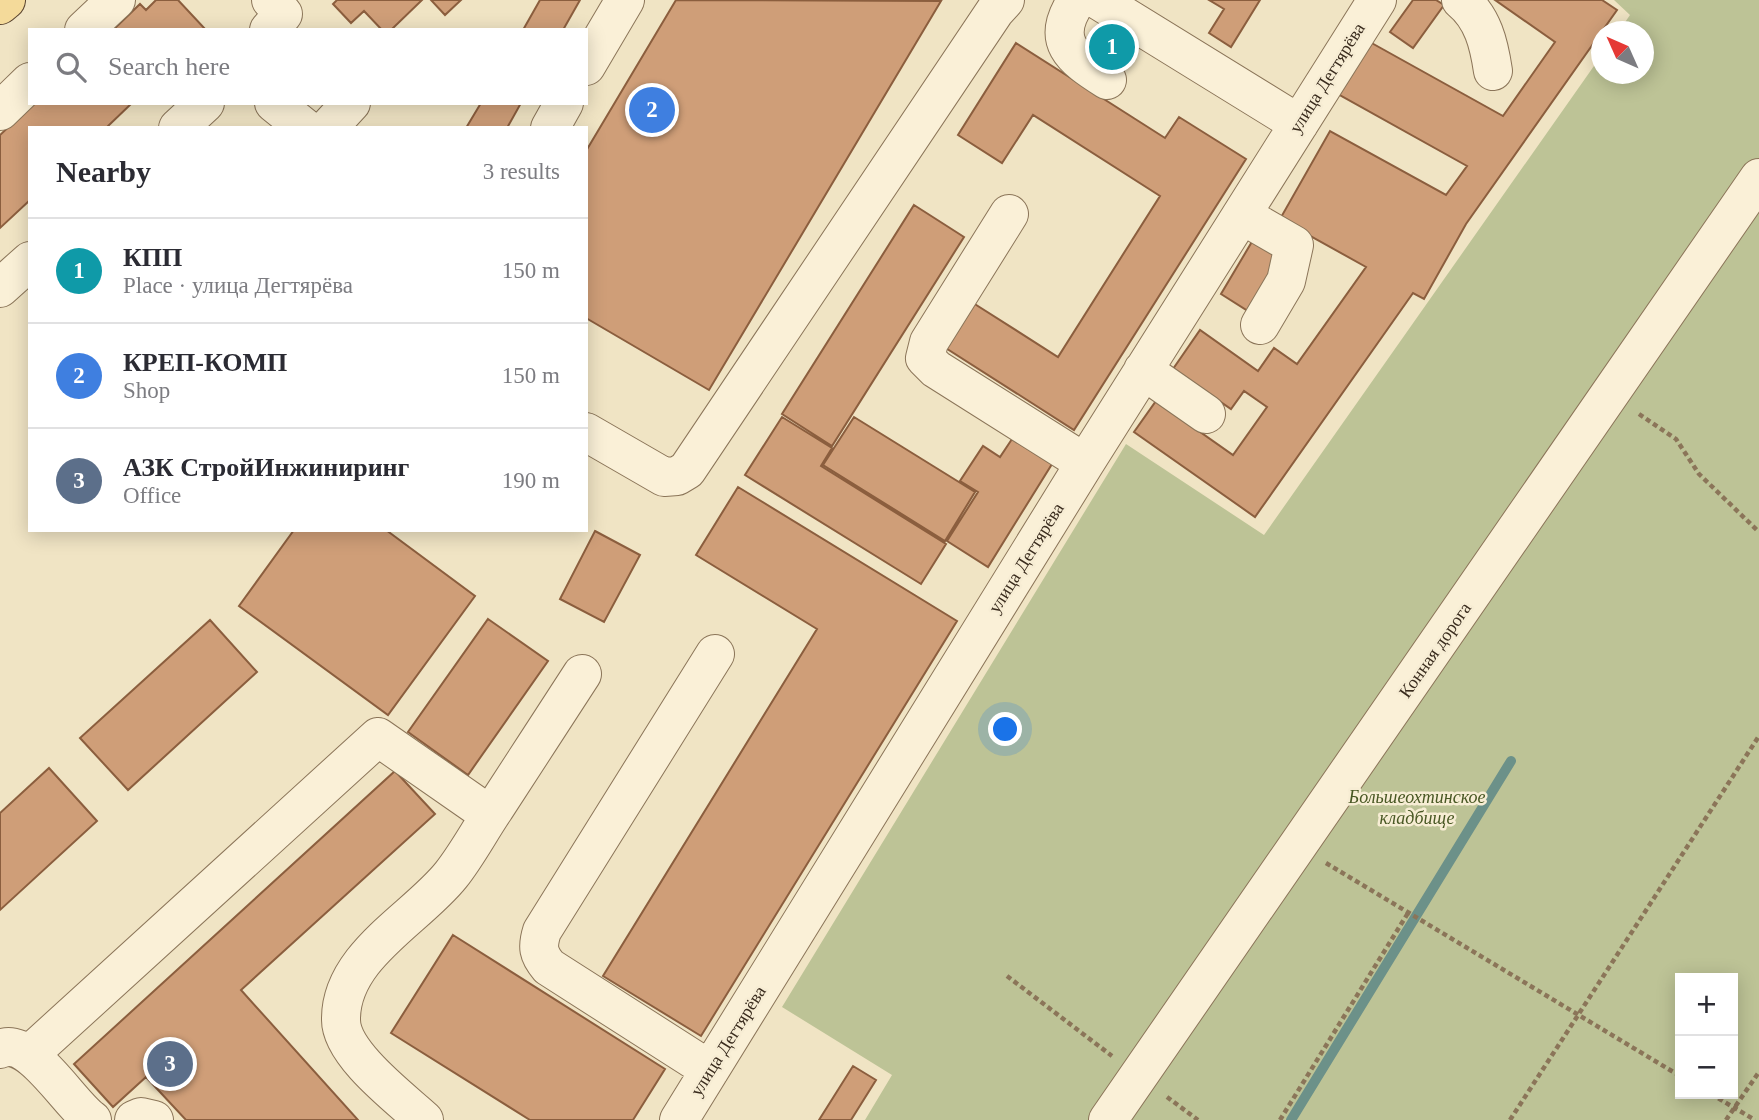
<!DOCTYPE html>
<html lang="en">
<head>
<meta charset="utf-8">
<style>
	:root { --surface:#fff; --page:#f7f7f7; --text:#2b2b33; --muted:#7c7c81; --line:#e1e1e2; --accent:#7c3aed }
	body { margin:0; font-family:"Times New Roman",serif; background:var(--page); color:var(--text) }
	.controls { position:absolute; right:21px; bottom:21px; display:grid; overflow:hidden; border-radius:0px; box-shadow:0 4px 18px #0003 }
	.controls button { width:63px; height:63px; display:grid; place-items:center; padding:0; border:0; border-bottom:2px solid var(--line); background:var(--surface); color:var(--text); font:35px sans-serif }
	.compass { position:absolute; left:1591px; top:21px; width:63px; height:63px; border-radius:50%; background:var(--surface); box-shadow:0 4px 18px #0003; rotate:315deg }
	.you { position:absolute; left:1006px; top:730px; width:24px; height:24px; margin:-18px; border:5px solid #fff; border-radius:50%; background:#1a73e8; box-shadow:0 0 0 10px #1a73e833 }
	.badge { display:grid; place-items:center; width:46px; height:46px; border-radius:50%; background:var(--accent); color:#fff; font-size:23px; font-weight:700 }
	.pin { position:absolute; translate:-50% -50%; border:4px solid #fff; box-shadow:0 2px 7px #0006 }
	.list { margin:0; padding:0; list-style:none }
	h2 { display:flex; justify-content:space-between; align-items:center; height:91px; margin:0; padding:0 28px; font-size:30px }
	h2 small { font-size:23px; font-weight:400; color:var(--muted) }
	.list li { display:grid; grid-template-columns:46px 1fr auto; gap:21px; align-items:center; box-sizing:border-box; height:105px; padding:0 28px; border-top:2px solid var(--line) }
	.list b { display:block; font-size:26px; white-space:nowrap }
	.list p { margin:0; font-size:23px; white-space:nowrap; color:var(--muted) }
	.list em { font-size:23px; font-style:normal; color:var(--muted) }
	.icon { flex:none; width:38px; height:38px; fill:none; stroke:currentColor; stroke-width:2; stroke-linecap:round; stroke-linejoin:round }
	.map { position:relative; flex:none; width:1759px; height:1120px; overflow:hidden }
	.search { position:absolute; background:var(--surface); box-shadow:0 4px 18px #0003; left:28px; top:28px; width:560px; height:77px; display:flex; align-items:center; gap:18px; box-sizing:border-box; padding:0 24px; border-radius:0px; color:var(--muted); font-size:26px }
	.panel { position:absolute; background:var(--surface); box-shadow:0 4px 18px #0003; left:28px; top:126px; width:560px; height:406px; border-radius:0px }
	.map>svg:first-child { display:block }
</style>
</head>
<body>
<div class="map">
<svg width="1759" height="1120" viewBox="0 0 1759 1120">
	<rect width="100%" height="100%" fill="#f0e4c4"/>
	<!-- cemetery -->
	<path fill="#bdc396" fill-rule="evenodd" d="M 1614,0 L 1759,0 L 1759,1120 L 865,1120 L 892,1075 L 782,1007 L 1126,444 L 1264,535 L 1601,56 L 1602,74 L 1644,74 L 1644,32 L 1619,31 L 1630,15 ZM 1680,978 L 1733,978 L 1733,1094 L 1680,1094 Z"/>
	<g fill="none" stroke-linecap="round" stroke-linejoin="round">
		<!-- stream -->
		<path stroke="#6c9189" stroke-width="10" d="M 1291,1120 L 1511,761"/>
	</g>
	<!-- building -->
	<path fill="#cf9e78" stroke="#8b5e3e" stroke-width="2" d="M 156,0 L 178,0 L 206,30 L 113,30 L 140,4 L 146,10 Z
		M 337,0 L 422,0 L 391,30 L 382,30 L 364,11 L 351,23 L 333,4 Z
		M 431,0 L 461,0 L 445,15 Z
		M 540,0 L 580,0 L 563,30 L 523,30 Z
		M 676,0 L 941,1 L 709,390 L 586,318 L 586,151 Z
		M 1209,0 L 1260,0 L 1231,47 L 1209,33 L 1224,9 Z
		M 1413,0 L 1436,0 L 1444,5 L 1413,48 L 1390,32 Z
		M 1495,0 L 1602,0 L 1617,10 L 1466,224 L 1424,299 L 1413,293 L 1255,517 L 1134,432 L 1156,401 L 1233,455 L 1267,407 L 1244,391 L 1231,409 L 1173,369 L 1200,330 L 1258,371 L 1274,348 L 1297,364 L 1366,267 L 1280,219 L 1330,131 L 1446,195 L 1467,166 L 1338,94 L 1368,41 L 1503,116 L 1555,42 Z
		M 1106,29 L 1130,45 L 1118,64 L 1093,48 Z
		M 1016,43 L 1165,138 L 1179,117 L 1246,159 L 1074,430 L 941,345 L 970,301 L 1058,357 L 1160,196 L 1033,115 L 1002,163 L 958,135 Z
		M 34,103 L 132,103 L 106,128 L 30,128 L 30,200 L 0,228 L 0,135 Z
		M 481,103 L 521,103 L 507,128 L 466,128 Z
		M 914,205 L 964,237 L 832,446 L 782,414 Z
		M 1253,240 L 1281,257 L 1248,311 L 1221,294 Z
		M 782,417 L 832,448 L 821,466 L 946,544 L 921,584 L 745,475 Z
		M 854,417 L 975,492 L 945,541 L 823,465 Z
		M 1012,439 L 1052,464 L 988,567 L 947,541 L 978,492 L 960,481 L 983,446 L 1000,457 Z
		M 738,487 L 957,621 L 701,1036 L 603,976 L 817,629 L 696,555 Z
		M 294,530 L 386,530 L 475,596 L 388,715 L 239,606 Z
		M 595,531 L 640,555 L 604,622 L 560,599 Z
		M 488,619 L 548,661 L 468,775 L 408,732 Z
		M 210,620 L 257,672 L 128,790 L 80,738 Z
		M 49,768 L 97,821 L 0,910 L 0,813 Z
		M 395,771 L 435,814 L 241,990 L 358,1120 L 186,1120 L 146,1077 L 113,1107 L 74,1064 Z
		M 453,935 L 665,1069 L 633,1120 L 530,1120 L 391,1033 Z
		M 853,1066 L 876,1080 L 851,1120 L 819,1120 Z"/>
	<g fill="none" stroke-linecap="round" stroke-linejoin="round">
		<!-- minor casing -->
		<g stroke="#8b7559" stroke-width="40">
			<path id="minor" d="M 1077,0 C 1049,41 1072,58 1107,80
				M 1098,0 L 1299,124
				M 1461,0 C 1483,18 1489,44 1493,71
				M 84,30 L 116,0
				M 269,30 L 283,14 L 271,0
				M 586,66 L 625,0
				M 274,103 L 305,128
				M 0,111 L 30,82
				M 178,128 L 205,103
				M 328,128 L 351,103
				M 550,128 L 564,103
				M 1009,214 L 929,342 L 925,358 L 936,369 L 1085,463
				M 1242,215 L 1294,245 L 1286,281 L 1260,325
				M 0,288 L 30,261
				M 1143,370 L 1206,414
				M 586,432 L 664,477 L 677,476 L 687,470 L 995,11 L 1005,0
				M 0,1049 C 30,1035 69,1104 92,1120
				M 30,1054 L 378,737 L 490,815
				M 710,1070 L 549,967 C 538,954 537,947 542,931 L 715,654
				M 134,1120 L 141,1117 L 154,1120
				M 424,1120 C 400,1098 341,1054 341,1020 C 340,956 416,919 451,875 C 467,855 480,830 495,808 C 524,763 553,719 582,674
				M 679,1120 L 1085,463 L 1377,0
				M 1108,1120 L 1759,178"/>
		</g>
		<!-- major casing -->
		<g stroke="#59432e" stroke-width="40">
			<path id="major" d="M 0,5 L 6,0"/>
		</g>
		<!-- path -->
		<path stroke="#8b7559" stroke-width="4.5" stroke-dasharray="5 3.5" stroke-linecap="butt" d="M 1639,414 L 1676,439 L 1699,474 L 1759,532
			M 1326,863 L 1680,1076
			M 1007,976 L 1112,1056
			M 1711,1094 L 1755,1120
			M 1167,1097 L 1198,1120
			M 1280,1120 L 1408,913
			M 1510,1120 L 1759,736
			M 1726,1120 L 1759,1072"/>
		<!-- minor -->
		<use href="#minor" stroke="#faf0d7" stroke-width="38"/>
		<!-- major -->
		<use href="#major" stroke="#f4da9a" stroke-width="38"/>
	</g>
	<g text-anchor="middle" stroke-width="5" stroke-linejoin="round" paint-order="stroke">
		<!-- street labels -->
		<g font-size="18" fill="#3a2c1e" stroke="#f7edd4">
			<text transform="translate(1327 78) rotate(-58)" y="6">улица Дегтярёва</text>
			<text transform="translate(1026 558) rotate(-58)" y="6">улица Дегтярёва</text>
			<text transform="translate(1435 650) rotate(-55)" y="6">Конная дорога</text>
			<text transform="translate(728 1041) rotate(-58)" y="6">улица Дегтярёва</text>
		</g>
		<!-- park labels -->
		<g font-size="18" font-style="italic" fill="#495824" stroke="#f7edd4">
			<text x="1417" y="803">Большеохтинское<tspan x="1417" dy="21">кладбище</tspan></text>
		</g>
	</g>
</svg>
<div class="controls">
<button>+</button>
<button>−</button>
</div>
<svg class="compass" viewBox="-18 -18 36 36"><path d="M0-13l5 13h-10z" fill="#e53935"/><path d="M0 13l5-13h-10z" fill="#7c7c81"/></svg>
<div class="you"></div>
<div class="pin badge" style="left:1112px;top:47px;background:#0f9aa8">1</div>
<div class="pin badge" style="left:652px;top:110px;background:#3f7fe0">2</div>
<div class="pin badge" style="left:170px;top:1064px;background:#5c6f8a">3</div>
<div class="search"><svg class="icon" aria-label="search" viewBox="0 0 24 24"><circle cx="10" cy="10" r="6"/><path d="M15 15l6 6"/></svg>Search here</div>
<section class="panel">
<h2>Nearby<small>3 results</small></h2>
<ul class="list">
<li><span class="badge" style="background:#0f9aa8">1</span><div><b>КПП</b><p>Place · улица Дегтярёва</p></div><em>150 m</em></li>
<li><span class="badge" style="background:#3f7fe0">2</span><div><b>КРЕП-КОМП</b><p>Shop</p></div><em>150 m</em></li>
<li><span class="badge" style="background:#5c6f8a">3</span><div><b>АЗК СтройИнжиниринг</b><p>Office</p></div><em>190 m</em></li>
</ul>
</section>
</div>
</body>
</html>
